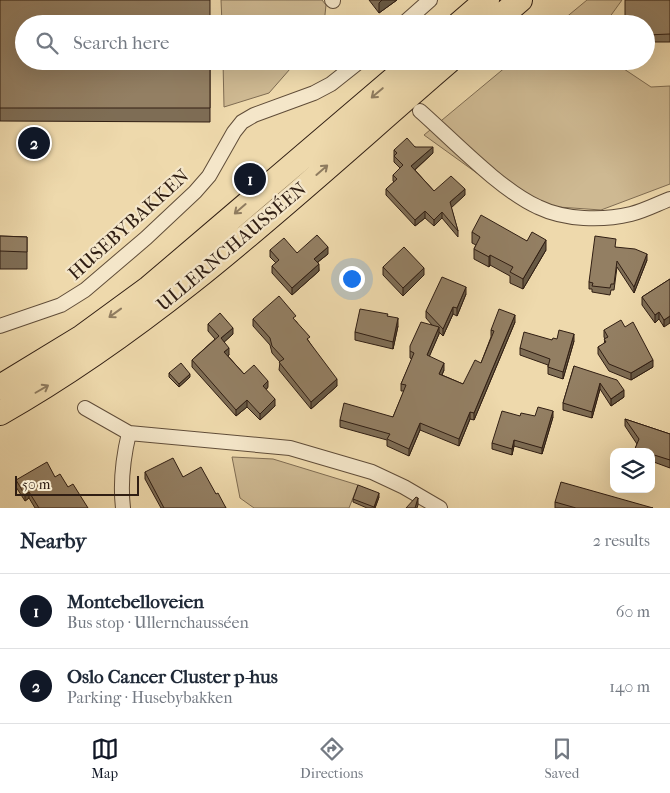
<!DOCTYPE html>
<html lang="en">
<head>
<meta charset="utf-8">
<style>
	:root { --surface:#fff; --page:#f6f6f7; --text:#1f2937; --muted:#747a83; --line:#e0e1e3; --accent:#111827 }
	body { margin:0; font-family:"IM FELL French Canon",serif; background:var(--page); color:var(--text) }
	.controls { position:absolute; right:15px; bottom:15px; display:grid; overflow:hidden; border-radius:10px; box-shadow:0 5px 20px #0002 }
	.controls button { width:45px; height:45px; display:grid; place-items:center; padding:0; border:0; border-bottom:1px solid var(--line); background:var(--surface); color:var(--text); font:25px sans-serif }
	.scale { position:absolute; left:15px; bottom:12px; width:124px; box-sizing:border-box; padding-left:5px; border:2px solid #301e13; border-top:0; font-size:14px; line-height:18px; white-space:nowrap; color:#301e13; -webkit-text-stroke:4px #f4e6c9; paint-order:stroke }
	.you { position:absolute; left:351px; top:278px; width:18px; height:18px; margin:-12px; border:4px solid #fff; border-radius:50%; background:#1a73e8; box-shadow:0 0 0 8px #1a73e833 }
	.badge { display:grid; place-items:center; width:32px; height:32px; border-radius:50%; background:var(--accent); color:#fff; font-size:16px; font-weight:700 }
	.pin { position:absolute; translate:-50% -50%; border:2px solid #fff; box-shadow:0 1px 5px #0006 }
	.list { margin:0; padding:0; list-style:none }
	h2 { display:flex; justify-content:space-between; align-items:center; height:65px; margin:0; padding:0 20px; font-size:21px }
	h2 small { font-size:16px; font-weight:400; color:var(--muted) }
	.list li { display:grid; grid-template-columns:32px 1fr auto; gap:15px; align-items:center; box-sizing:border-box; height:75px; padding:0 20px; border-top:1px solid var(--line) }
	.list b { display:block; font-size:19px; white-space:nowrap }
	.list p { margin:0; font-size:16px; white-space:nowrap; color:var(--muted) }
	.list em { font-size:16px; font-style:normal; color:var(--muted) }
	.icon { flex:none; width:28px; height:28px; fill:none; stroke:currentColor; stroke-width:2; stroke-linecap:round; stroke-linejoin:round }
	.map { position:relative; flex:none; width:670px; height:508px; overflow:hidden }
	.search { position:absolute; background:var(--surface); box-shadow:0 5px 20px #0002; left:15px; right:15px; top:15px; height:55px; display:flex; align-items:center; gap:12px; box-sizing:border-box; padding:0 18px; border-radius:28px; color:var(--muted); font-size:19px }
	.sheet { height:215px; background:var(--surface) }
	nav { display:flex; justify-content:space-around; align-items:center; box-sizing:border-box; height:70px; border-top:1px solid var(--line); background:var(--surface); font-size:14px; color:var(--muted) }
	nav a { display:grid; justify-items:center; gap:2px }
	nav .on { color:var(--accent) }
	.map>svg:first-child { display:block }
</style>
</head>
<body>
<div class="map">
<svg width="670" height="508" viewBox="0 0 670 508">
	<rect width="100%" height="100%" fill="#eed9ac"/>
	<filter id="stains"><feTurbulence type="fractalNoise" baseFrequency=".004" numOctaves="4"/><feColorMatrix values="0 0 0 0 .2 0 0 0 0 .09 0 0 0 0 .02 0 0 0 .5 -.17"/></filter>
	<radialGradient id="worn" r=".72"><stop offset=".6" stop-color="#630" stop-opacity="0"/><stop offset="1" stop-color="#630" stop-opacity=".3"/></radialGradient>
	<!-- green -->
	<path fill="#ceb992" stroke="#7f6c52" d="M 221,0 L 322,0 L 326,5 L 324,24 L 222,24 Z
		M 587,0 L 622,0 L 609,18 L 609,24 L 558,24 Z
		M 223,61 L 297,61 L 269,93 L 224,107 Z
		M 513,61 L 612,61 L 651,87 L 670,86 L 670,184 L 601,210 L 544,206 L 499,189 L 424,135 Z
		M 232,457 L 273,459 L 358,485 L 349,508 L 254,508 L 240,498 Z"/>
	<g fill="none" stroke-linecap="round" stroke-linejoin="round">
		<!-- minor casing -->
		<g stroke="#604d39" stroke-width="16">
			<path id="minor" d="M 332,0 L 333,1
				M 403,24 L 430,0
				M 420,111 C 452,139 500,190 538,207 C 565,220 602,221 631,214 C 644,211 657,204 670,199
				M 0,326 L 61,305 L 85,290 L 146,238 L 195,192 L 209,176 L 234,132 L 242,122 L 254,115 L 314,93 L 331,84 L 360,61
				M 85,408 L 129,433 L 290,448 L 372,472 L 404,487 L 440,508
				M 123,508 C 120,482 123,458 129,433"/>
		</g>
		<!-- trunk casing -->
		<g stroke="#301e13" stroke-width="26">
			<path id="trunk" d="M 459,24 L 487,0
				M 492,24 L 520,0
				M 0,387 L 82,337 L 149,288 L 415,61
				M 0,413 C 166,319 305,185 449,61"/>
		</g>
		<!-- minor -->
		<use href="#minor" stroke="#f4e6c9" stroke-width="14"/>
		<!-- trunk -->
		<use href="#trunk" stroke="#eed9ac" stroke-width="24"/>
	</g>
	<!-- wall -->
	<path fill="#7e6d55" stroke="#301e13" d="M 0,0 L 210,61 L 210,122 L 0,121 Z
		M 369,0 L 397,0 L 379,13 Z
		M 670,0 L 670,42 L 646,42 L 646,24 Z
		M 415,147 L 433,153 L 415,170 L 434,191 L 465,195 L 451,207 L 458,231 L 458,237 L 442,218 L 434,226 L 425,218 L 415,226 L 386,195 L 386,189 L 394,182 L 393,181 L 393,175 L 400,168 L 394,162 L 394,150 Z
		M 472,232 L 527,241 L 546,250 L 523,289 L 510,283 L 510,276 L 490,265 L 489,267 L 474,259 L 474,249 L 476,245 L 472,243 Z
		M 0,236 L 27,237 L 27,269 L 0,269 Z
		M 615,247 L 647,260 L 634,293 L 617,267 L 614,290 L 611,290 L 610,295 L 592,292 L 592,289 L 589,289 L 589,282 Z
		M 270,250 L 297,253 L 328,254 L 318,262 L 319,271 L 292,295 L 272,273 L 272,266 L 276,263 L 270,257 Z
		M 383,267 L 424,275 L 403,296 L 383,275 Z
		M 670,279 L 664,327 L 659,319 L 655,323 L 642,305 L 642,297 Z
		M 466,294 L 457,316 L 453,314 L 443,336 L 439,332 L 439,334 L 429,356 L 444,370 L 442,375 L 463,384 L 481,363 L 491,337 L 491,330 L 515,322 L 474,420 L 470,419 L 459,446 L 420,430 L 409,456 L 387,446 L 387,440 L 340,427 L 340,420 L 393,417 L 404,391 L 401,391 L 401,384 L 412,359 L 410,358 L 410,351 L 432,325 L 426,318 L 426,311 Z
		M 388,316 L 398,326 L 393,349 L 355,340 L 355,332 Z
		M 253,319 L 296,321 L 337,386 L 311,409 L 279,370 L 280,362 L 272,353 L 270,345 L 253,326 Z
		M 208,324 L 233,334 L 224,342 L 229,355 L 228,356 L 244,374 L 268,387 L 266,390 L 275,406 L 260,420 L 247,407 L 236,416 L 192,367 L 192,360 L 215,339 L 208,331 Z
		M 604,330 L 653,367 L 631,380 L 609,371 L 598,354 L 598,347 L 604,344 L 605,339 L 604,337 Z
		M 552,340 L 574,341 L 563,379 L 548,374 L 548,365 L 520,355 L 520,348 Z
		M 574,366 L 624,397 L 611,406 L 600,389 L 592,418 L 563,410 L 563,403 Z
		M 169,373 L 190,377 L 179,387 L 169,377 Z
		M 520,416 L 553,417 L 542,454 L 514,446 L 512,455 L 492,449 L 492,443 Z
		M 625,419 L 670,434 L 670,468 L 651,461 L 651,452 L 634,452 L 637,444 L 625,426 Z
		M 145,472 L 183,477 L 216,494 L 226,508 L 161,508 L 145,479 Z
		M 55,477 L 68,487 L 88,508 L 35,508 L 29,498 L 25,501 L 16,487 L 16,480 Z
		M 379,497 L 375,508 L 367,508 L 353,502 L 353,499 Z
		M 555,502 L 653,508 L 555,508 Z"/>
	<!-- shaded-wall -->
	<path fill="#675945" stroke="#301e13" d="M 382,0 L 397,0 L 379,13 L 379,3 Z
		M 433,147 L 433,153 L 411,173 L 411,166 Z
		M 465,189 L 465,195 L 450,209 L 450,202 Z
		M 425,211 L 425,218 L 415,226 L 415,220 Z
		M 442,212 L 442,218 L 434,226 L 434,220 Z
		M 546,240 L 546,250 L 523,289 L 523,279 Z
		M 328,247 L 328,254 L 314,265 L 314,259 Z
		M 647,254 L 647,260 L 634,293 L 634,287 Z
		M 490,255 L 490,265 L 489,267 L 489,257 Z
		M 319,264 L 319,271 L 292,295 L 292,288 Z
		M 424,268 L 424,275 L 403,296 L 403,288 Z
		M 466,287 L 466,294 L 457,316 L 457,308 Z
		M 453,307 L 453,314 L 443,336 L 443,329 Z
		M 659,312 L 659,319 L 655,323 L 655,315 Z
		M 515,315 L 515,322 L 474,420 L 474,413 Z
		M 670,316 L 670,323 L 664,327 L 664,320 Z
		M 398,318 L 398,326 L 393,349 L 393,342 Z
		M 439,327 L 439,334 L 427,362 L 427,355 Z
		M 233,328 L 233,334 L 221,345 L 221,338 Z
		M 574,334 L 574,341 L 563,379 L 563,372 Z
		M 229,348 L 229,355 L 224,359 L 224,352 Z
		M 653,360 L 653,367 L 631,380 L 631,373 Z
		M 444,363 L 444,370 L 439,381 L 439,374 Z
		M 190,374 L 190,377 L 179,387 L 179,384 Z
		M 337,379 L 337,386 L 311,409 L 311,402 Z
		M 268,381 L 268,387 L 263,393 L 263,386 Z
		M 600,383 L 600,389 L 592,418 L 592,412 Z
		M 624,390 L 624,397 L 611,406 L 611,399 Z
		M 275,399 L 275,406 L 260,420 L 260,414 Z
		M 247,400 L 247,407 L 236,416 L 236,410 Z
		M 553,411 L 553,417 L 542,454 L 542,448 Z
		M 470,412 L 470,419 L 459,446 L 459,439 Z
		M 420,423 L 420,430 L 409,456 L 409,449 Z
		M 514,440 L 514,446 L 512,455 L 512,449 Z
		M 29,492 L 29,498 L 25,501 L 25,495 Z
		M 379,493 L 379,497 L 375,508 L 374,508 Z
		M 418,498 L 418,505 L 417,508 L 415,508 Z"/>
	<!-- building -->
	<path fill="#937f63" stroke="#301e13" d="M 0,0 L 210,0 L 210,24 L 24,24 L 24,61 L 210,61 L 210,108 L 0,108 Z
		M 625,0 L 670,0 L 670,34 L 646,35 L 646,24 L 625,24 Z
		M 407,138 L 415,147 L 433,147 L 411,166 L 434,191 L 451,176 L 465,189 L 450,202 L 458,231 L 442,212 L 434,220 L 425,211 L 415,220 L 386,189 L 397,179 L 393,175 L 403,165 L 394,156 L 397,153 L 394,150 Z
		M 481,215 L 527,241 L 532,232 L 546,240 L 523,279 L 510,272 L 513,267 L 490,255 L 489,257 L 474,249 L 480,237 L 472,232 Z
		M 317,235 L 328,247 L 314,259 L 319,264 L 292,288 L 272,266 L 279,260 L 270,250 L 284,238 L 297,253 Z
		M 0,236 L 27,237 L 27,252 L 0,251 Z
		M 595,236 L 616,239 L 615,247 L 635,249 L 647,254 L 634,287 L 617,261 L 614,284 L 611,284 L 610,288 L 592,286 L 593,283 L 589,282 Z
		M 404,247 L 424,268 L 403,288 L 383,267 Z
		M 442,277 L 466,287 L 457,308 L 453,307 L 443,329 L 426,311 Z
		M 670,279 L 670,316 L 664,320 L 659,312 L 655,315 L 642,297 Z
		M 279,296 L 296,316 L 293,318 L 310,337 L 307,339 L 337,379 L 311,402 L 279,362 L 284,359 L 272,346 L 270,338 L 253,319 Z
		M 360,309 L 388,314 L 387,316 L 398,318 L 393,342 L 355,332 Z
		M 499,309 L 515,315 L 474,413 L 470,412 L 459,439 L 420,423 L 409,449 L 387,439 L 390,434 L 340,420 L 344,403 L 393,417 L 406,385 L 401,384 L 414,353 L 410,351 L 410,346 L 421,322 L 439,327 L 427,355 L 444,363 L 439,374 L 463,384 L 475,360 L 481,363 L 494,331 L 491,330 Z
		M 220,313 L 233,328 L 221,338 L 229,348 L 224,352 L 244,374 L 254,365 L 268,381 L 263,386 L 275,399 L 260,414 L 247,400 L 236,410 L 192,360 L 219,336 L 208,324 Z
		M 621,320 L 625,327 L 633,322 L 653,360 L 631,373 L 609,364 L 598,347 L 606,342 L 604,339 L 608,337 L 604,330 Z
		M 559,330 L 574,334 L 563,372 L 548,367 L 550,359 L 520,348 L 524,332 L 552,340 L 553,338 L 557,339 Z
		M 181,363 L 190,374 L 179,384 L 169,373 Z
		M 574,366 L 617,380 L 624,390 L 611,399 L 600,383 L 592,412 L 563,403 Z
		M 538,407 L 553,411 L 542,448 L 514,440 L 512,449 L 492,443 L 502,411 L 520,416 L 521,413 L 535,416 Z
		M 625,419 L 670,434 L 670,460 L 651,454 L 651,452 L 637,452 L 634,451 L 639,439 Z
		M 173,458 L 183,477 L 201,467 L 216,494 L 218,493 L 226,508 L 164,508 L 145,472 Z
		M 47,462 L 55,477 L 60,474 L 68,487 L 73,484 L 88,508 L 39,508 L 29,492 L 25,495 L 16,480 Z
		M 561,482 L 653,508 L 576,508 L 555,502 Z
		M 358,485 L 379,493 L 374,507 L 353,499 Z
		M 416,497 L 418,498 L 415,508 L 406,508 Z"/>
	<!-- one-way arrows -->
	<defs><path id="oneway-shaft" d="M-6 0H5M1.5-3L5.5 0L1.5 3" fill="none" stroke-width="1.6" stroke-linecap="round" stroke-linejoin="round" transform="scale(1.25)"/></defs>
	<g stroke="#8f7c60">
		<use href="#oneway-shaft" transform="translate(377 93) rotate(140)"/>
		<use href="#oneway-shaft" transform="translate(322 170) rotate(-41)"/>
		<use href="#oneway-shaft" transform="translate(240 209) rotate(139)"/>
		<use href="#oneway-shaft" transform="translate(115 313) rotate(144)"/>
		<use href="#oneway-shaft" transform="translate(42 389) rotate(-30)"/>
	</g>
	<g text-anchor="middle" stroke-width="4.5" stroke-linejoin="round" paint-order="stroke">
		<!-- street labels -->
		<g font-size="19" fill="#301e13" stroke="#f4e6c9">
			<text transform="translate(128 224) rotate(-42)" y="7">HUSEBYBAKKEN</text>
			<text transform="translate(231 246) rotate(-40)" y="7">ULLERNCHAUSSÉEN</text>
		</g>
	</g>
	<rect width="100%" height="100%" filter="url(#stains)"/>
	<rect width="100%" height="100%" fill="url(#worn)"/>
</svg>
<div class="controls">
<button><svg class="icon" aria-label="layers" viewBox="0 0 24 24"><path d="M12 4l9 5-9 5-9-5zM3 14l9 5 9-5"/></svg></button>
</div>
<div class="scale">50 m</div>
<div class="you"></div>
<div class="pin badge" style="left:250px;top:179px">1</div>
<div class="pin badge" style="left:34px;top:143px">2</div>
<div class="search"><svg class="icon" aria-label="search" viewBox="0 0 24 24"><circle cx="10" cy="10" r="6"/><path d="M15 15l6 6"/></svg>Search here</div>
</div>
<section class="sheet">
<h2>Nearby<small>2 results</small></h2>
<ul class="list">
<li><span class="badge">1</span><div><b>Montebelloveien</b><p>Bus stop · Ullernchausséen</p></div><em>60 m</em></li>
<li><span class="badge">2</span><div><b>Oslo Cancer Cluster p-hus</b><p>Parking · Husebybakken</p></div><em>140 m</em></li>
</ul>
</section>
<nav>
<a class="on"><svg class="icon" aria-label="map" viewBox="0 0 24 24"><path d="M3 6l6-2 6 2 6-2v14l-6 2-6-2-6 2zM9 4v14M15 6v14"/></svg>Map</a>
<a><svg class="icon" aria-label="directions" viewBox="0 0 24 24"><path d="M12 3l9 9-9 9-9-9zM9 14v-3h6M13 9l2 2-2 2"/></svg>Directions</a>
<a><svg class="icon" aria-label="saved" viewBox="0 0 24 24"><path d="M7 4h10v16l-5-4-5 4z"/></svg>Saved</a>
</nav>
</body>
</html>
